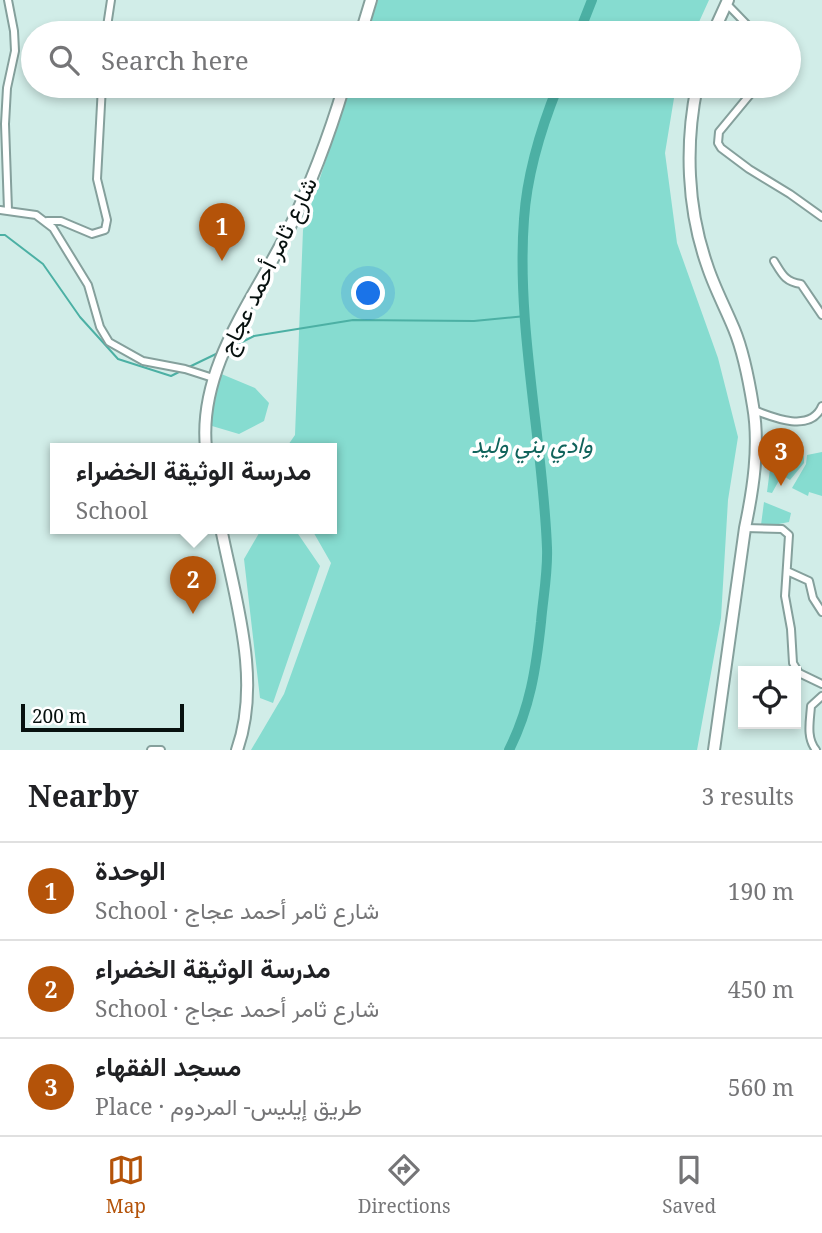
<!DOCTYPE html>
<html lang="en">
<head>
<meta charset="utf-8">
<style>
	:root { --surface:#fff; --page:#f2f2f2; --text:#202124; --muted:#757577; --line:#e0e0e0; --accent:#b45309 }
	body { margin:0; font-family:"Noto Serif",Vazirmatn,serif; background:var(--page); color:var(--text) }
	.controls { position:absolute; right:21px; bottom:21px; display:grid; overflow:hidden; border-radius:0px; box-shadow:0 4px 10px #0003 }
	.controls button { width:63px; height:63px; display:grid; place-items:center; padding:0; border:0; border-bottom:2px solid var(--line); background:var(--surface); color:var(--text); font:35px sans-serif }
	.scale { position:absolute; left:21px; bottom:18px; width:163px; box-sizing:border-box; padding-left:7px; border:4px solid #07110f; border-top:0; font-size:19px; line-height:24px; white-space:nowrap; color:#07110f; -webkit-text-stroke:5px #fff; paint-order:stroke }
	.you { position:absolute; left:369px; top:294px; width:24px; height:24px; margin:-18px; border:5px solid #fff; border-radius:50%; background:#1a73e8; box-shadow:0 0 0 10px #1a73e833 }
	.badge { display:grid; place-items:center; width:46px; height:46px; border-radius:50%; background:var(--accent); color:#fff; font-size:23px; font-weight:700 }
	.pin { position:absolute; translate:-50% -58px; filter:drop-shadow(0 2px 4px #0008) }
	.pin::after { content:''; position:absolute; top:37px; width:24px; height:21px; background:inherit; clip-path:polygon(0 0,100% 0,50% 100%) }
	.popup { position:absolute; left:50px; top:443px; width:287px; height:91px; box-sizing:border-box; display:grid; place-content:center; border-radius:0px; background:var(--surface); filter:drop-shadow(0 2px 5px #0005); font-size:23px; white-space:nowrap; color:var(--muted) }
	.popup b { font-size:26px; color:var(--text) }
	.popup::after { content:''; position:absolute; left:50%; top:100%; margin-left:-14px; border:14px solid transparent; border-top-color:var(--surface) }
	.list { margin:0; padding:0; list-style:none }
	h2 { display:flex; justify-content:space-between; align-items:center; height:91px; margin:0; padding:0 28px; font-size:30px }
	h2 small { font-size:23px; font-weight:400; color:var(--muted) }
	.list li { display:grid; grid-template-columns:46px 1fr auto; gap:21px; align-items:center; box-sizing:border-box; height:98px; padding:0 28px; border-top:2px solid var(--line) }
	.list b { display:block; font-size:26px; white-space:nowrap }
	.list p { margin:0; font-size:23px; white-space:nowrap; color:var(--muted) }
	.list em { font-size:23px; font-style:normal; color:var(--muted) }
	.icon { flex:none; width:38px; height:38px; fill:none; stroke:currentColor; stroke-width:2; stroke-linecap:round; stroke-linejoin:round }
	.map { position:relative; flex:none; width:822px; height:750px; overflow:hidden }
	.search { position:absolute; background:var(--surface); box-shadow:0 4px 10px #0003; left:21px; right:21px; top:21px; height:77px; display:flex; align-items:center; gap:18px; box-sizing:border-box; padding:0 24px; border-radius:38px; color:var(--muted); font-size:26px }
	.sheet { height:385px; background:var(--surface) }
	nav { display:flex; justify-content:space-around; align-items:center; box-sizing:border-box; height:98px; border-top:2px solid var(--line); background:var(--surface); font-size:19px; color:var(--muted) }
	nav a { display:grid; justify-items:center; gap:4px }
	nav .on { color:var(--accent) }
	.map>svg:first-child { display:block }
</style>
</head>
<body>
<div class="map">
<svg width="822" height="750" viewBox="0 0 822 750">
	<rect width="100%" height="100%" fill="#d1ede8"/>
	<!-- green -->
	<path fill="#86dcd0" d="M 378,0 L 709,0 L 694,33 L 367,33 Z
		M 350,86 L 676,86 L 665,153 L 677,243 L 718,358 L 738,437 L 728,500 L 721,618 L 697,750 L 251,750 L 284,694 L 331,563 L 311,528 L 331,528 L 331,448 L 286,448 L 295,435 L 303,230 Z
		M 219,373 L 255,388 L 269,403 L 264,421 L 239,434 L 212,426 L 209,417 Z
		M 822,452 L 822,496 L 809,492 L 808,496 L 792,488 L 806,464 L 807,455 Z
		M 804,456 L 804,463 L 790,480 L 782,475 L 772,493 L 767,492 L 770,469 Z
		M 764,502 L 791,513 L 789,522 L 763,527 L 761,525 Z
		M 262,528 L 294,528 L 320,566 L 273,703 L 260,698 L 244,559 Z"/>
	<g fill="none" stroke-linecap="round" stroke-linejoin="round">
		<!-- stream -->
		<path stroke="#4cb0a4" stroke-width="2" d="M 0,235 L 5,235 L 43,264 L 80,317 L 118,359 L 171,376 L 181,371
			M 232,347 L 254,336 L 353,320 L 474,321 L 526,316
			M 189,367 L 218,353"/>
		<!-- river -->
		<path stroke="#4cb0a4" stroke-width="10" d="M 579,33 L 592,0
			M 509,750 C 530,708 536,669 541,622 C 543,598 548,572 547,548 C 543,441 516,326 524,219 C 527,174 541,128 558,86"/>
		<!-- minor casing -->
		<g stroke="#85a09c" stroke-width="10">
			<path id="minor" d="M 8,0 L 14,31 L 15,51 L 7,88 L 5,124 L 8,210
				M 726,3 L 755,33
				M 106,33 L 111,0
				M 757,86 L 719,132 L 718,143 L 721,148 L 749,169 L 790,194 L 822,217
				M 0,210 L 36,215 L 53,228 L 88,285 L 100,327 L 109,342 L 143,361 L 185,369 L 213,378
				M 47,221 L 61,221 L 92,234 L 105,230 L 107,220 L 97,179 L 102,86
				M 774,261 C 782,274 785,282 801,284 L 822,315
				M 754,410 C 774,418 811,433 822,406
				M 745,528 L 782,529 L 789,535 L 785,596 L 791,629 L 793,663 L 799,673 L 822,684
				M 787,571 L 809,581 L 813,598 L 822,612
				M 151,750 L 161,750
				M 816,750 C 806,738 810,721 811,706 L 822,696"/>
		</g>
		<!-- primary casing -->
		<g stroke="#85a09c" stroke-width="14">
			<path id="primary" d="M 361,33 L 371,0
				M 206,448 C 198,368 254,299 288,231 C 311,184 329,136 344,86
				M 221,528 C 235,599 262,680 237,750"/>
		</g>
		<!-- trunk casing -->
		<g stroke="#85a09c" stroke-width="14">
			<path id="trunk" d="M 713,33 L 728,0
				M 697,86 C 685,144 687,208 707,265 C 714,287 725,307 734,329 C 744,353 749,381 753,406 C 760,446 753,490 745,528 L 714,750"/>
		</g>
		<!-- minor -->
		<use href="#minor" stroke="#fff" stroke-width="6"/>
		<!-- primary -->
		<use href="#primary" stroke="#fff" stroke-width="10"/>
		<!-- trunk -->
		<use href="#trunk" stroke="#fff" stroke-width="10"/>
	</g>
	<g text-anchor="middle" stroke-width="7" stroke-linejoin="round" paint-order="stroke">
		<!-- street labels -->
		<g font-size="23" fill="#07110f" stroke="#fff">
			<text transform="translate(268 266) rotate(-64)" y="8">شارع ثامر أحمد عجاج</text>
		</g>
		<!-- park labels -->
		<g font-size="23" font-style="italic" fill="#10635b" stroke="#fff">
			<text x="532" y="453">وادي بني وليد</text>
		</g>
	</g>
</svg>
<div class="controls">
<button><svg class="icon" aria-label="locate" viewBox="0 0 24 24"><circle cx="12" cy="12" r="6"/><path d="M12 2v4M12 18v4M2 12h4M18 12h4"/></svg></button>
</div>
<div class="scale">200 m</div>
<div class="you"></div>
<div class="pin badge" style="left:222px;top:261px">1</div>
<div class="pin badge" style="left:193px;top:614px">2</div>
<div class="popup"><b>مدرسة الوثيقة الخضراء</b>School</div>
<div class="pin badge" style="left:781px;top:486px">3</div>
<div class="search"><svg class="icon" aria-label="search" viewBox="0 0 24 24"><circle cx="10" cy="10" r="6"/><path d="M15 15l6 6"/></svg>Search here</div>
</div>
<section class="sheet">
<h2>Nearby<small>3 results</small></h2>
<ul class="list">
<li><span class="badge">1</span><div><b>الوحدة</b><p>School · شارع ثامر أحمد عجاج</p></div><em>190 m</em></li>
<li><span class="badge">2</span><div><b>مدرسة الوثيقة الخضراء</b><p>School · شارع ثامر أحمد عجاج</p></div><em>450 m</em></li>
<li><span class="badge">3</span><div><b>مسجد الفقهاء</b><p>Place · طريق إيليس- المردوم</p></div><em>560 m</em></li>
</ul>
</section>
<nav>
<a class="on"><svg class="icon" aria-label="map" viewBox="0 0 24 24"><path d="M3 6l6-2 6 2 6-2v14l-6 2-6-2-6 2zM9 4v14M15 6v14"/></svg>Map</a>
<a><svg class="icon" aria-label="directions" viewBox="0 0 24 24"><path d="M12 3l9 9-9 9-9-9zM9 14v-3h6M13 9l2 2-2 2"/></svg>Directions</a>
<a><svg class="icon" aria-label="saved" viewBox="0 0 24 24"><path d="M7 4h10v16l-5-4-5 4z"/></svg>Saved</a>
</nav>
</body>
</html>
